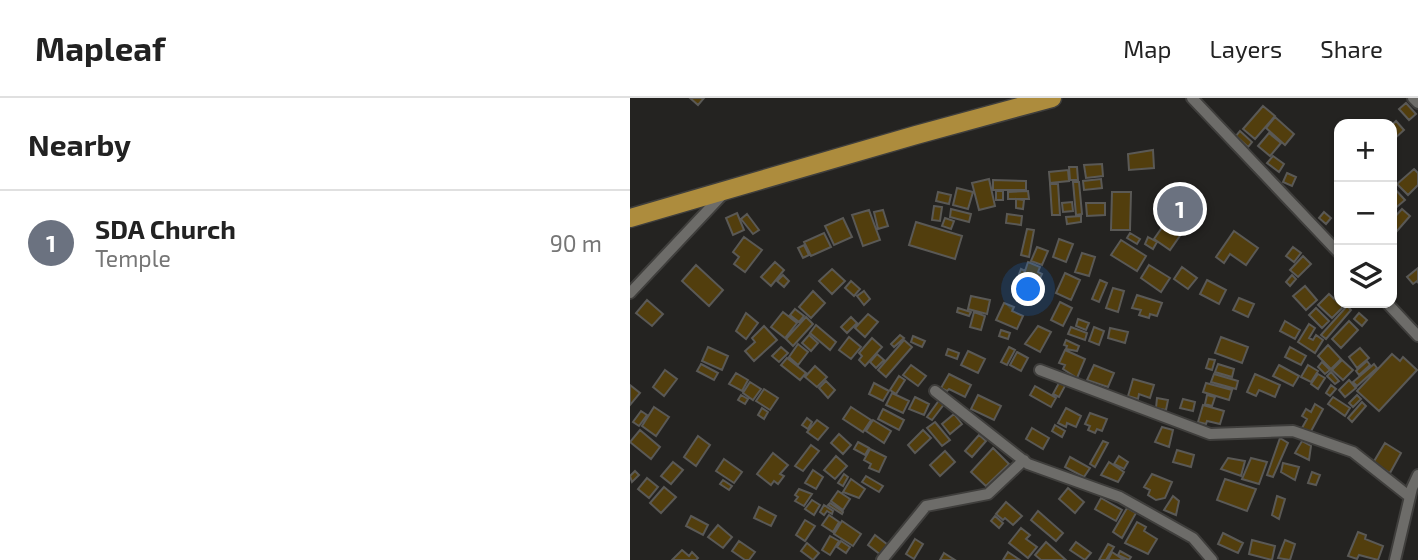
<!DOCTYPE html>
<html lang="en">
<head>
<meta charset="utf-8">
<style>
	:root { --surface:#fff; --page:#f2f2f2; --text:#222; --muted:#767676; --line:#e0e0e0; --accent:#1a73e8 }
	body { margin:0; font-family:"Exo 2",sans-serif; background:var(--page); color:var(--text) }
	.controls { position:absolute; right:21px; top:21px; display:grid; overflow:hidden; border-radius:14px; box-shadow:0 2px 5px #0004 }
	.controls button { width:63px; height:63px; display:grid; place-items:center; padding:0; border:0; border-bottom:2px solid var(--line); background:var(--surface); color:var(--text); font:35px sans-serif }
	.you { position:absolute; left:399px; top:192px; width:24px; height:24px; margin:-18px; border:5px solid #fff; border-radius:50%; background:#1a73e8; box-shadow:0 0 0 10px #1a73e833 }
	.badge { display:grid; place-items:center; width:46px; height:46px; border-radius:50%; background:var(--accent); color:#fff; font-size:23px; font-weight:700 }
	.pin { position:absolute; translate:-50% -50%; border:4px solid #fff; box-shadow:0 2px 7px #0006 }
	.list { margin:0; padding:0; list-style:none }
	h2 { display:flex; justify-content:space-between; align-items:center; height:91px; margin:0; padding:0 28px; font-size:30px }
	h2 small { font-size:23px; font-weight:400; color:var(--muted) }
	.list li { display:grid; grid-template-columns:46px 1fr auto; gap:21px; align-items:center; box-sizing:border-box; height:105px; padding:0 28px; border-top:2px solid var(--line) }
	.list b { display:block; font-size:26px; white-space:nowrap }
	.list p { margin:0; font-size:23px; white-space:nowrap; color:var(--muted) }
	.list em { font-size:23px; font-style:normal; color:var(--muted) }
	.icon { flex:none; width:38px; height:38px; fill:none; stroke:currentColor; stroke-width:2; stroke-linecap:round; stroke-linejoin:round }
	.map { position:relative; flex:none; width:788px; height:462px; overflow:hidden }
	header { display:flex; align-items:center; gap:42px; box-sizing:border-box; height:98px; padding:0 35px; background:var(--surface); border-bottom:2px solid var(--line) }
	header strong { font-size:33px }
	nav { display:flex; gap:38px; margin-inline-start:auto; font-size:24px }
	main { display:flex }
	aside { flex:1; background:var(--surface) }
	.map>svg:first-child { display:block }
</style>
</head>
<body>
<header>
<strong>Mapleaf</strong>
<nav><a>Map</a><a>Layers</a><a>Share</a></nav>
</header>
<main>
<aside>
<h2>Nearby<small></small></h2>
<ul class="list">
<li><span class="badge" style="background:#6b7280">1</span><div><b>SDA Church</b><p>Temple</p></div><em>90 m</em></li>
</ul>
</aside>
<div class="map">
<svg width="788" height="462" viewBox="0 0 788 462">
	<rect width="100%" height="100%" fill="#242321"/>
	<!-- building -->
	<path fill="#523e0d" stroke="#5a5956" stroke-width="2" d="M 60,0 L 74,0 L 68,7 Z
		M 776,5 L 786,16 L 779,22 L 769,11 Z
		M 633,8 L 645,18 L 625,41 L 613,31 Z
		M 645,19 L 664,36 L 655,47 L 636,30 Z
		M 766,23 L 774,32 L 762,43 L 762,27 Z
		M 610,33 L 622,44 L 618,49 L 606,38 Z
		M 639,35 L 651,45 L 640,58 L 628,48 Z
		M 523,52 L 524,70 L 499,72 L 498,56 Z
		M 643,58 L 654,66 L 649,74 L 637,65 Z
		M 472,66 L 473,78 L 456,80 L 454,67 Z
		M 439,69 L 447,69 L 448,82 L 440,82 Z
		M 784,71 L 788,75 L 788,87 L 778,97 L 767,86 Z
		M 438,72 L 439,83 L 420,85 L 419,74 Z
		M 657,75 L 666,79 L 662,88 L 653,84 Z
		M 359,81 L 365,108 L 349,112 L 342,85 Z
		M 471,81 L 472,90 L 454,92 L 453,83 Z
		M 363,82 L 396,83 L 396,92 L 363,92 Z
		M 443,84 L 449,84 L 452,116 L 446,117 Z
		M 420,86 L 428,86 L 430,117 L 422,117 Z
		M 763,89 L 775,102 L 762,113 L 762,90 Z
		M 327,90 L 343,94 L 338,111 L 323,107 Z
		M 366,93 L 373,93 L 373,102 L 366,102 Z
		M 398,93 L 399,101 L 378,101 L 378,94 Z
		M 308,94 L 321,97 L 319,106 L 306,103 Z
		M 482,94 L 501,94 L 500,132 L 481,132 Z
		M 386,101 L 394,102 L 393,111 L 386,110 Z
		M 552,101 L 568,112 L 540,152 L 524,141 Z
		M 442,104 L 443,113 L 433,114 L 432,105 Z
		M 456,105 L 475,105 L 475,117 L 457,118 Z
		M 304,108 L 312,109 L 310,123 L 302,122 Z
		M 321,111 L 341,116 L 339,124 L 320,119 Z
		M 772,111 L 780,118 L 767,133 L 762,128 L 762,122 Z
		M 239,112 L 250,142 L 233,148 L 222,117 Z
		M 253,112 L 258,128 L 248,131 L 244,114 Z
		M 694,114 L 701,120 L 696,126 L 689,120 Z
		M 107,115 L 114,132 L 103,137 L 96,120 Z
		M 117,116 L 129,132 L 123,136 L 111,121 Z
		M 377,116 L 392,118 L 391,127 L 376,125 Z
		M 451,118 L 451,124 L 437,126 L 436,119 Z
		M 213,120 L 222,139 L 204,147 L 195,128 Z
		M 315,120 L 324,123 L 321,131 L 312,128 Z
		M 286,124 L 332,138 L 325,161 L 279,147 Z
		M 397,131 L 404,132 L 399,159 L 391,157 Z
		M 604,133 L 628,150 L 616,167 L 600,156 L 594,165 L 586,159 Z
		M 194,135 L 201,149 L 181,158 L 174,144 Z
		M 500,135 L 510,141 L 507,146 L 497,140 Z
		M 114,139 L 132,152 L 115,174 L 104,166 L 109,159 L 103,154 Z
		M 518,139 L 527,144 L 523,151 L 515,146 Z
		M 429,141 L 443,146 L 436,164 L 423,159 Z
		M 491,142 L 516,158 L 507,173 L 481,157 Z
		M 174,147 L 179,157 L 173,160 L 168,150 Z
		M 407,149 L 418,153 L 412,167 L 401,163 Z
		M 663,149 L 671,155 L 664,164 L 656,158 Z
		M 452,155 L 465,159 L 459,178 L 445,174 Z
		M 673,158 L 681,166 L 668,179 L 660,172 Z
		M 145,164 L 154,172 L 141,188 L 131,179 Z
		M 398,164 L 410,169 L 408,174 L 412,176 L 406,190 L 402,188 L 400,193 L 388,188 L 390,184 L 387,182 L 391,171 L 395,173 Z
		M 66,167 L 93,192 L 79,208 L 52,183 Z
		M 519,167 L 540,180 L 531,194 L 511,180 Z
		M 552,169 L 567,180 L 558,191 L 544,181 Z
		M 788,170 L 788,185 L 787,183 L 783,186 L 777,179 Z
		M 202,171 L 215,183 L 202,196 L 189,183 Z
		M 435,175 L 450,182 L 441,202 L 426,195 Z
		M 153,177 L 159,183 L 154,189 L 147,183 Z
		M 662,177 L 666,181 L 660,188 L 656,184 Z
		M 470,182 L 477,185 L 469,204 L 462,201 Z
		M 577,182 L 596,192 L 589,206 L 570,196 Z
		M 221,183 L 230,191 L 224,198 L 215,190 Z
		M 675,188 L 687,202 L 676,212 L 663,198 Z
		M 483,190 L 494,193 L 488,214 L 476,210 Z
		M 183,193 L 195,205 L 181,220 L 169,209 Z
		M 234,193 L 240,201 L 234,207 L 227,198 Z
		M 699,196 L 713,209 L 702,220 L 688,207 Z
		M 507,197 L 532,205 L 527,218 L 520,216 L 519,220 L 509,217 L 511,212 L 502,210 Z
		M 341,198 L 360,202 L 357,216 L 338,211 Z
		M 609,200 L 624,206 L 618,219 L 603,212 Z
		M 17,202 L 33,216 L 22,228 L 6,215 Z
		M 430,204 L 442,210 L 433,228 L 421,222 Z
		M 374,205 L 384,209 L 382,213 L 393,218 L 387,231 L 366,222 Z
		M 717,208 L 721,212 L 696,241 L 691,237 Z
		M 328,210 L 341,214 L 339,218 L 327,214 Z
		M 686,210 L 699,223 L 692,230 L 679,217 Z
		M 165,211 L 174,218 L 169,224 L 160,217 Z
		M 153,214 L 167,225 L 155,240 L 141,229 Z
		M 344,214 L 355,218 L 351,232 L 340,229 Z
		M 116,215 L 128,225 L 116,241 L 106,233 Z
		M 729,215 L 737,222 L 732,228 L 724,221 Z
		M 238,216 L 248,224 L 235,239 L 225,230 Z
		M 176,219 L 183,226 L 163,248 L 156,241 Z
		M 221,219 L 227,225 L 217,235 L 211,229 Z
		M 448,221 L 459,225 L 456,232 L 446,228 Z
		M 655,223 L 670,232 L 665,241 L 650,233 Z
		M 719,223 L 728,232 L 711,250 L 702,241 Z
		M 679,226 L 685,230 L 679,240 L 683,242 L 686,237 L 693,242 L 685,255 L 668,244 Z
		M 186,227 L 206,244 L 200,252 L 180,235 Z
		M 134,228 L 147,242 L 124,263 L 115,253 L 125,244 L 122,240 Z
		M 408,228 L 421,234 L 410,254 L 395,246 Z
		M 441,229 L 457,235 L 455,242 L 438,236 Z
		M 464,229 L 474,233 L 469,247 L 459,243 Z
		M 480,230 L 498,234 L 495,245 L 478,240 Z
		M 371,232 L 380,235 L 378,241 L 369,238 Z
		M 179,237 L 188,245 L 181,253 L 172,245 Z
		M 270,237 L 274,240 L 264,249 L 261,246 Z
		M 283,238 L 295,243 L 292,249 L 281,244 Z
		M 219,239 L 231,249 L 221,261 L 209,252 Z
		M 591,239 L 618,249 L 612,265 L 585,255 Z
		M 242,240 L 252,249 L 235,268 L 229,262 L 232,258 L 229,255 Z
		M 274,242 L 282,249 L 256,279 L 248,272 Z
		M 436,242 L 449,248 L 447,253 L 436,251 L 437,248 L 434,247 Z
		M 168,246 L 178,254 L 168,267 L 159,259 Z
		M 698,247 L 711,261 L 701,271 L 688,258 Z
		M 78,249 L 98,258 L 92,272 L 72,263 Z
		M 151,249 L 158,255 L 149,264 L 142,258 Z
		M 379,249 L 385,252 L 377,267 L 371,264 Z
		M 660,249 L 676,258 L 671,267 L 655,259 Z
		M 730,250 L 739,260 L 727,270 L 719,259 Z
		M 318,251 L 329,255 L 327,261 L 316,257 Z
		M 435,252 L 455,261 L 447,280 L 433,271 L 435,267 L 429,265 Z
		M 338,253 L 355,261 L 348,275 L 331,267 Z
		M 387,254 L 398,260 L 391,273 L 380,267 Z
		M 247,256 L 254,262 L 246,270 L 240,264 Z
		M 762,256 L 770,263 L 773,259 L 787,272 L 749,313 L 727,293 Z
		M 157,260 L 176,275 L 170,282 L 151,267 Z
		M 579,261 L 585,262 L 582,272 L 576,270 Z
		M 712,262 L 723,272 L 713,282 L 702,272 Z
		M 737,263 L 740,267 L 729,277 L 726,273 Z
		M 692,264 L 700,272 L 695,276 L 688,269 Z
		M 71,266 L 88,275 L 84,282 L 67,273 Z
		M 588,266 L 604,271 L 602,279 L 585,274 Z
		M 744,266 L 747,270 L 727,288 L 723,284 Z
		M 281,267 L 296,278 L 288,288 L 273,277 Z
		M 464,267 L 484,275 L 478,289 L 457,282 Z
		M 649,267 L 669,278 L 663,288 L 643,278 Z
		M 678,267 L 688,273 L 681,284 L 671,279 Z
		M 185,268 L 197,279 L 187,289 L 175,279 Z
		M 35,272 L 47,281 L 34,298 L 23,289 Z
		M 701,274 L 709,283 L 705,286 L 697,278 Z
		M 106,275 L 118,282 L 112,293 L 99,286 Z
		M 319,276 L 341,287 L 335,299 L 319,291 L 317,293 L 311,290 Z
		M 584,276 L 608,283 L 606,291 L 581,284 Z
		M 625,276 L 650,287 L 645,299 L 629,292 L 626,298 L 617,294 Z
		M 688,276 L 695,280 L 688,291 L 681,286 Z
		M 269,278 L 275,282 L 266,296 L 260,292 Z
		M 503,281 L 524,287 L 520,300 L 509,296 L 508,301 L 498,298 Z
		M 719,282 L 726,290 L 715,299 L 709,292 Z
		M 196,283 L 205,292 L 198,300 L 189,290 Z
		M 430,283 L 436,286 L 429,299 L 423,296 Z
		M 120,284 L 131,291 L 123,302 L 113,295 Z
		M 244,285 L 259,293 L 253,303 L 239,296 Z
		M 576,285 L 602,292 L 599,302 L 573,294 Z
		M 0,287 L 10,295 L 0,307 Z
		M 701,287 L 706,291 L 700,298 L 696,295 Z
		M 405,288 L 426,300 L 421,309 L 400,297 Z
		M 134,291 L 148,300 L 140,312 L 126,303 Z
		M 262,295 L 279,303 L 273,315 L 256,307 Z
		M 111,297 L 118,301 L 115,306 L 108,302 Z
		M 348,297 L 371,308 L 364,322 L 341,311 Z
		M 577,297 L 585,299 L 582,308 L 575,306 Z
		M 727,297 L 731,301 L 723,309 L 719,305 Z
		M 285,299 L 299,306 L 294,317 L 279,311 Z
		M 703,299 L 720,310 L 715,318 L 698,306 Z
		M 527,300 L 538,302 L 536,312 L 526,310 Z
		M 310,301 L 315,305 L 302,322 L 297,319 Z
		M 553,301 L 565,304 L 563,313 L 550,310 Z
		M 732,304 L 736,308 L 722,324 L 718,320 Z
		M 685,306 L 693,311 L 680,335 L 672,330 L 677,321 L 672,318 L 676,311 L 681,314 Z
		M 573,307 L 594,313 L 590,326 L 577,323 L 576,326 L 568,324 Z
		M 24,309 L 39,319 L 26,338 L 12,328 Z
		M 221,309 L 241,322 L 233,334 L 213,321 Z
		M 132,310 L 138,314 L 134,321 L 128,317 Z
		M 436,310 L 451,318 L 446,329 L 437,325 L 436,329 L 428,325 Z
		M 253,311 L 274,322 L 269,332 L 248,321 Z
		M 11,313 L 17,317 L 9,328 L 3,324 Z
		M 460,315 L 477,321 L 472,333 L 467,331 L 465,335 L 458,332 L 460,328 L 455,326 Z
		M 324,316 L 332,326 L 320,336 L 312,326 Z
		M 177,320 L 182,324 L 178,331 L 172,327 Z
		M 187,322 L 198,330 L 188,342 L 177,334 Z
		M 243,322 L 261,333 L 254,345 L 236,333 Z
		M 305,324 L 320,342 L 312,348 L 297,330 Z
		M 425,327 L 435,333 L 432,339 L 422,333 Z
		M 532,329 L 543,332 L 539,349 L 525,344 Z
		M 402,330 L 419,340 L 413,351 L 396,341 Z
		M 10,332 L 30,349 L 21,361 L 0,344 Z
		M 293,332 L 301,340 L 285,355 L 278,347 Z
		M 209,336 L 221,347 L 213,356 L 201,345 Z
		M 349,337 L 356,343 L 342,359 L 335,353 Z
		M 68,338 L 80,347 L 66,368 L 54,359 Z
		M 650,340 L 658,345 L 643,379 L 637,377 Z
		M 473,343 L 478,345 L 465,369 L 460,366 Z
		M 672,343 L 681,348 L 679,362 L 665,355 Z
		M 228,344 L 239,350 L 235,357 L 224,351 Z
		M 755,345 L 771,355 L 760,375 L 743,365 Z
		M 181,347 L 189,353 L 173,373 L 165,368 Z
		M 363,350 L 379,366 L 356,388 L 341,374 Z
		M 240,351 L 256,359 L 249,374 L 239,370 L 241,366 L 234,362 Z
		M 547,352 L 564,357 L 561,369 L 543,364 Z
		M 315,353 L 325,364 L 310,378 L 300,367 Z
		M 143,355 L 158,367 L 150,376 L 154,378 L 148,386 L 144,383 L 141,387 L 127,376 Z
		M 206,358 L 217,368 L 205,381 L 194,372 Z
		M 489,358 L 498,364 L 494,371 L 484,366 Z
		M 440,359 L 460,370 L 454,379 L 435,369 Z
		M 598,360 L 615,363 L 611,378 L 591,371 Z
		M 621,360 L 637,364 L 629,386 L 612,381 Z
		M 94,361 L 112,374 L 104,385 L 86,373 Z
		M 43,364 L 53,372 L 41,386 L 31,378 Z
		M 479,364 L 494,374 L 488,384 L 471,377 Z
		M 653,365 L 669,369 L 665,382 L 651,374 Z
		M 183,372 L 193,379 L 186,391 L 175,385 Z
		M 5,373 L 9,377 L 2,384 L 0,378 Z
		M 682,374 L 690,377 L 686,387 L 678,385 Z
		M 214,376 L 218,379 L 213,388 L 208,385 Z
		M 522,376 L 542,384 L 535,400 L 526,402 L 518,397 L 520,392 L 514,389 Z
		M 236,378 L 253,388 L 249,394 L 232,384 Z
		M 17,380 L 28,389 L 19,400 L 8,391 Z
		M 221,381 L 235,391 L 229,400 L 213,394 Z
		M 595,381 L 626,391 L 617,413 L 587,402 Z
		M 93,382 L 102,388 L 99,392 L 90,386 Z
		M 34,389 L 46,399 L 31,415 L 20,405 Z
		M 438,390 L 454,404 L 445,415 L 429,401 Z
		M 169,391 L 182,396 L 174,408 L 165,403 L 168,399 L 165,397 Z
		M 208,393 L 220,401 L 213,412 L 201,403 Z
		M 543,398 L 549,403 L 546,417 L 534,412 Z
		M 647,398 L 655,401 L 649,421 L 642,417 Z
		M 471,400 L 492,412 L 486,423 L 465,411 Z
		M 182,402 L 190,407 L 184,417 L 175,411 Z
		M 376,404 L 392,418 L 383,427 L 375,420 L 373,422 L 366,416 Z
		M 200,405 L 213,414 L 212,416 L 198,407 Z
		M 194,407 L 203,413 L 202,416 L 197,413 L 194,417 L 190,414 Z
		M 129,409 L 146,418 L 141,428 L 124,420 Z
		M 497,410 L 506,415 L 492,440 L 483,434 Z
		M 408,413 L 433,435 L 426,443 L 401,422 Z
		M 199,417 L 209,424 L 203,434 L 192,427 Z
		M 61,418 L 78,427 L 73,437 L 56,428 Z
		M 365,418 L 373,425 L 369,430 L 361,423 Z
		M 175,422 L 185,428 L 175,443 L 166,437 Z
		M 212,423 L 231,436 L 223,448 L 204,436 Z
		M 507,424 L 516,429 L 514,433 L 527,441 L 518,456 L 495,445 Z
		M 88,427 L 102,439 L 93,450 L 78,439 Z
		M 391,430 L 400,437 L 396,441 L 407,449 L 398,460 L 379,445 Z
		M 728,434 L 736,437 L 735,441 L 753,448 L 748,462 L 729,457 L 727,461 L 718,458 Z
		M 593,435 L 613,445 L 608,455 L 588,446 Z
		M 245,437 L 258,447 L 251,457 L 238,447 Z
		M 200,438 L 209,443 L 200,457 L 192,452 Z
		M 285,441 L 293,446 L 284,461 L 276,456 Z
		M 622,442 L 645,448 L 642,462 L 619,456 Z
		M 655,442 L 665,446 L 660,462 L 648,460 Z
		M 109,443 L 125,454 L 119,462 L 115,462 L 102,453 Z
		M 211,443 L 220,449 L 216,455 L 207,449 Z
		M 416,444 L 436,462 L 411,462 L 405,457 Z
		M 446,444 L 461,455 L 455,462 L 440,452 Z
		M 177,445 L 189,455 L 183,462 L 171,453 Z
		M 478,446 L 484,449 L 476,462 L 469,462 Z
		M 52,452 L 59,458 L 62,454 L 68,460 L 66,462 L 42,462 Z
		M 490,453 L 501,459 L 499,462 L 488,457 Z
		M 378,454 L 390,462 L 373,462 Z
		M 482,454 L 494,462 L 478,462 Z
		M 314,455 L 325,462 L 310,462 Z"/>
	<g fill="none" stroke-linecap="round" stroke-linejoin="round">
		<!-- minor casing -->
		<g stroke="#3f3e3c" stroke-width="14">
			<path id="minor" d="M 562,0 L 709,155
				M 783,0 L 788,5
				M 0,195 L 94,95
				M 757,205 L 788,238
				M 410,272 L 580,336 L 663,333 L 723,354 L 780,399
				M 305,293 L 398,366 L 490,399 L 563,440 L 582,462
				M 252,462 L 296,408 L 358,396 L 394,362
				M 765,462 L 782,390 L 788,377"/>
		</g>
		<!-- trunk casing -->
		<g stroke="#3f3e3c" stroke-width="21">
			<path id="trunk" d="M 0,120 L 286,37 L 422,0"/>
		</g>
		<!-- minor -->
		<use href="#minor" stroke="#6d6c69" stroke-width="10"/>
		<!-- trunk -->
		<use href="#trunk" stroke="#ad8c3d" stroke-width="18"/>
	</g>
</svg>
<div class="controls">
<button>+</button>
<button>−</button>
<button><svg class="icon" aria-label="layers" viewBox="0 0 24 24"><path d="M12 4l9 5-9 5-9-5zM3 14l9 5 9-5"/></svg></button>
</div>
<div class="you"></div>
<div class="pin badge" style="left:550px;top:111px;background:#6b7280">1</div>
</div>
</main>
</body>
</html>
